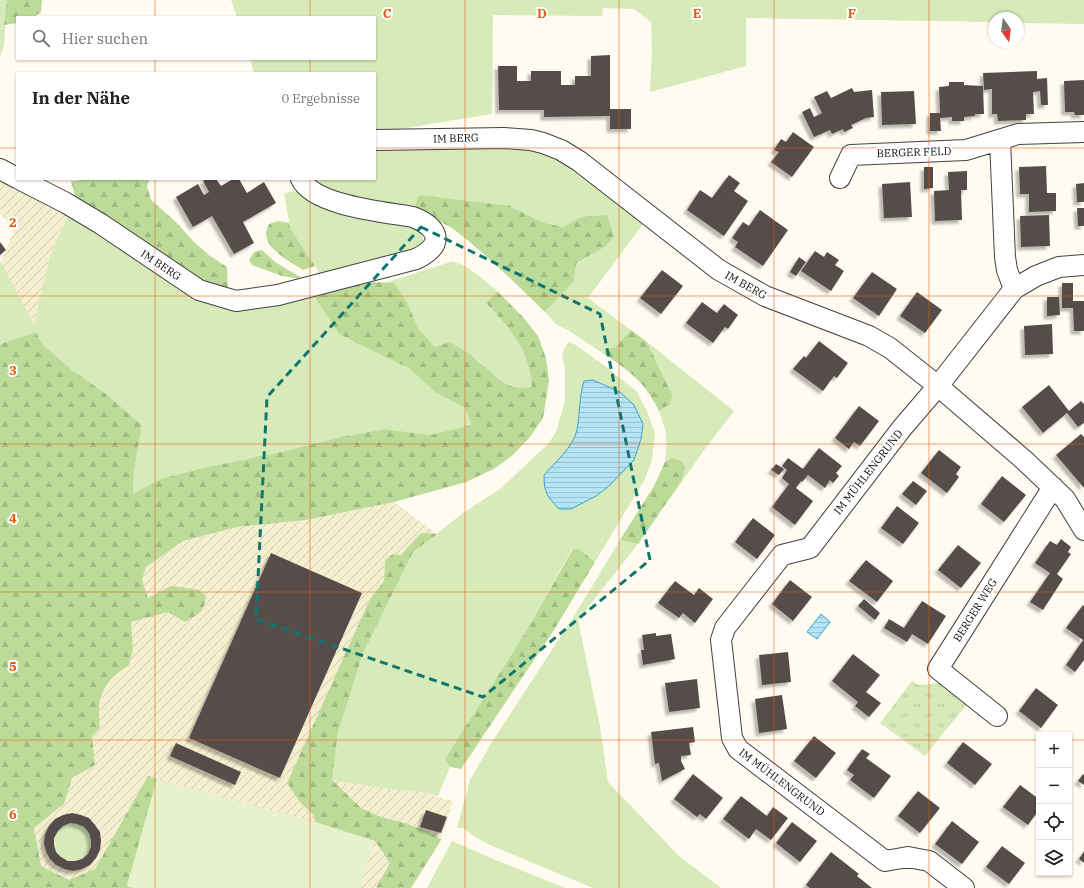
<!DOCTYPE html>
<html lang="de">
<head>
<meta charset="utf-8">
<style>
	:root { --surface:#fff; --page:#f2f2f2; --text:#222; --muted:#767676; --line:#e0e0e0 }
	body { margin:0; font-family:"IBM Plex Serif",serif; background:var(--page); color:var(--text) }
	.controls { position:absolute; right:12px; bottom:12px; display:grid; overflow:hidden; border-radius:0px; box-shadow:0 1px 3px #0004 }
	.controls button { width:36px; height:36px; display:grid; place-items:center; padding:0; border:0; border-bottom:1px solid var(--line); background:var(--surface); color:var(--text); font:20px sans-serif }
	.compass { position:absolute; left:988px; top:12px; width:36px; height:36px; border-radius:50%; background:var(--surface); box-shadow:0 1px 3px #0004; rotate:166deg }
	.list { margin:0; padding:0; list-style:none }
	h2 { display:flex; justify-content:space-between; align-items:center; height:52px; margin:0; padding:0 16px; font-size:17px }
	h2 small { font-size:13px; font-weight:400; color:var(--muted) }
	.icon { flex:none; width:22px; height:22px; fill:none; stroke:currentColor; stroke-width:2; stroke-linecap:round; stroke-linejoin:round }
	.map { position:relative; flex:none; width:1084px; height:888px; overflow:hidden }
	.search { position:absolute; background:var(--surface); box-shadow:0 1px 3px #0004; left:16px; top:16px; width:360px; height:44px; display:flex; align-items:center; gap:10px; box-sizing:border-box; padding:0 14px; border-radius:0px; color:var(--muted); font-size:15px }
	.panel { position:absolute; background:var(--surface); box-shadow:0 1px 3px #0004; left:16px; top:72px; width:360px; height:108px; border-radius:0px }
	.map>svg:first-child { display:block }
</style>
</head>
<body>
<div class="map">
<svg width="1084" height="888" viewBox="0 0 1084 888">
	<defs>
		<pattern id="farmland-furrows" width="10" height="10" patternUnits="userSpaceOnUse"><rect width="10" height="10" fill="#f5efd0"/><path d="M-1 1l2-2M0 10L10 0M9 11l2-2" fill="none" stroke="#d1ccb1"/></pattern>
		<pattern id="forest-firs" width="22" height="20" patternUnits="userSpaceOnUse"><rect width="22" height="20" fill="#bcdb98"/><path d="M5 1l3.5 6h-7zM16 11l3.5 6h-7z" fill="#a0bb82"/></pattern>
		<pattern id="park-tufts" width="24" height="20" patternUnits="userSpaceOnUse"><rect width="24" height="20" fill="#d7eab9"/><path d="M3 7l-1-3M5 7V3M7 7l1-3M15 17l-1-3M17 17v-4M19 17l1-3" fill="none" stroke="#b7c89e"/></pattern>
		<pattern id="water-rules" width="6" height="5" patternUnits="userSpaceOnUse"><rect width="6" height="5" fill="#b5e4f7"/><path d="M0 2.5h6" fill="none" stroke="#9ac2d3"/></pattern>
		<filter id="shadow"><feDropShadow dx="-3.5" dy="3.5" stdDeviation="1" flood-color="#0004"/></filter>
	</defs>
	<rect width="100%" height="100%" fill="#fffbf0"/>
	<!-- farmland -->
	<path fill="url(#farmland-furrows)" d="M 0,175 L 70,212 L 50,255 L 34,326 L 1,262 L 14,230 L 0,213 Z
		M 394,502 L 437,534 L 413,552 L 332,780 L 388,789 L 414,791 L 453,801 L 441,840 L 411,888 L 134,888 L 69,881 L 41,866 L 34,828 L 64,804 L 72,778 L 95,765 L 92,736 L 100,728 L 98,711 L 104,688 L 120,671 L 129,665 L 133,649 L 131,622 L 148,598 L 142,580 L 146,567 L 183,541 L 237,527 L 306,520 Z"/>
	<!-- grass -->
	<path fill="#d7eab9" d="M 0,0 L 7,0 L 7,2 L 4,46 L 0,57 Z
		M 231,0 L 1084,0 L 1084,24 L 1018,23 L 1018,18 L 994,18 L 994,22 L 746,18 L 746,66 L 650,92 L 652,49 L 651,22 L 634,9 L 603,8 L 602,16 L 493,15 L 492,114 L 375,133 L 375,73 L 254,73 L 250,59 L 375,59 L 375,17 L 237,17 Z
		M 375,147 L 521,147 L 548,154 L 655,208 L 588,298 L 631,330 L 615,347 L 605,349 L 604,354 L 568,330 L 557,325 L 545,312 L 574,281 L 576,265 L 588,256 L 605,247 L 581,217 L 563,227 L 541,222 L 510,206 L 421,212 L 348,197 L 322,188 L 314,179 L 375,179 Z
		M 299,191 L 409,223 C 419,231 428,234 420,247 L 320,277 L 318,271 L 290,228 L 284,193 Z
		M 70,212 L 198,296 L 311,292 L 339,334 L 385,357 L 409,368 L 435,392 L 465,408 L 473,425 L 430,435 L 385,429 L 341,437 L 281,452 L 203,468 L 160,479 L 133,495 L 134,471 L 142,425 L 106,394 L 71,369 L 43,345 L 36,332 L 0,344 L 0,263 L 1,262 L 34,325 L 50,255 Z
		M 453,261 C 470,267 483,279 497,291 L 486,303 L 514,335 L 528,360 L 532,387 L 522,389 L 501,382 L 478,360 L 435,347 L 418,328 L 408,304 L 394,283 L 385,283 Z
		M 569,342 L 574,344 L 604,365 L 637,392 L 646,409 L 655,433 L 652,460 L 645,479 L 595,562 L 579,549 L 572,549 L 525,633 L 445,759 L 450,767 L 438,796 L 415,791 L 388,789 L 332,780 L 338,732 L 363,653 L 413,552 L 463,513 L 500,489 L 548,444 L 556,432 L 565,401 L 565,369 L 562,354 L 566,345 Z
		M 647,342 L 734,411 L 705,449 L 638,544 L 578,620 L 600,726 L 608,782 L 679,856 L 721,888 L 593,888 L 488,844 L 475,837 L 463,828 L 457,828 L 470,780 L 490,745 L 574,616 L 620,540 L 639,544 L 673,459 L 665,462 C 668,438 667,433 659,411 L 670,404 L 673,396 L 668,386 Z
		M54 842a19 19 0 1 1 38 0a19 19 0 1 1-38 0Z
		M 452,841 L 498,861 L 565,888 L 427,888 Z"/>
	<!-- forest -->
	<path fill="url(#forest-firs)" d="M 7,0 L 42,0 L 41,12 L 34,17 L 17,17 L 17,23 L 4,25 Z
		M 78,179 L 150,179 L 147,186 L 151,200 L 176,222 L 193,241 L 210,256 L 227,267 L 228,292 L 199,284 L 77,203 L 71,181 L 78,181 Z
		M 419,195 L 510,206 L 541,222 L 563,227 L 581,217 L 607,215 L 614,236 L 605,247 L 588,256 L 576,264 L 574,281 L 545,312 C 516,284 488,256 456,231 C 443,221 426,218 415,206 Z
		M 278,221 L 289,223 L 290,228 L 315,266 L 303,270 C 292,263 265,249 266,233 C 266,230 268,227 269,224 Z
		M 262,250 L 275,262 L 300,277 L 300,279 L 282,276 L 252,265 L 249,260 L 254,252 Z
		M 374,282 L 394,283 L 408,304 L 418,328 L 435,347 L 450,342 C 459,348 470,353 478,361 C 497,376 504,391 532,387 C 529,347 511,331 486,303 L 497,291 L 523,317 L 538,336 L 546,358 L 549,381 L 543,418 L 530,437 L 513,455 L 494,469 L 466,482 L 394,502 L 306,520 L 237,527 L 183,541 L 146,567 L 142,580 L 148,598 L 171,586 L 199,590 L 206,596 C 204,612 199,614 185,622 L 168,612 L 131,622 L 133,649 L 129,665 C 103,682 96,697 100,728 L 92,736 L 95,765 L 72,778 L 64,804 L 34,828 L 41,866 L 69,880 L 95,869 L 148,776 L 157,779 L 127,886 L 134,888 L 0,888 L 0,344 L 36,332 L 43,345 L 71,369 L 106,394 L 142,425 L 134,471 L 133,494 L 160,479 L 203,468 L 281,452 L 341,437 L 385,429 L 430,435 L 472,425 L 465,408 L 435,392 L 409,368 L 385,357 L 339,334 L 311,292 L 353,284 Z
		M 631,330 L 647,342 L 668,386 L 673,396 L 670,404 L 659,411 C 644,381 631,372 604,354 L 605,349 L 615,347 Z
		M 672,458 L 682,461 L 685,468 L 681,481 L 638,544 L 620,540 L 654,486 L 665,462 Z
		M 421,533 L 437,534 L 413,552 L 363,653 L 338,732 L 332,780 L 361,808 L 381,817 L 408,824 L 433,834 L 441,840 L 411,888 L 376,888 L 390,863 L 375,841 L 315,822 L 314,816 L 300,802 L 287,783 L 370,599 L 384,581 L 385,560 L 393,554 L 401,555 Z
		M 573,549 L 579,549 L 595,562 L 554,630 L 461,769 L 450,767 L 445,759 L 525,633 Z"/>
	<!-- park -->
	<path fill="url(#park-tufts)" d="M 912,681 L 919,685 L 940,683 L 967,704 L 925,756 L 880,723 Z"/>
	<!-- pitch -->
	<path fill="#e7f1cb" d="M 157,779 L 311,821 L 375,841 L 360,888 L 134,888 L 127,886 Z"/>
	<!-- water -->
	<path fill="url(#water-rules)" stroke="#3ba1ce" d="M 593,380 L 620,392 L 634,405 L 643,424 L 641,439 L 634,460 L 609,486 L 596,496 L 571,509 L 559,509 C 547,496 544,493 544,475 C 555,463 573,447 577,430 C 580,414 579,397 584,381 Z
		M 821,614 L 830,622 L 817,639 L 807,632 Z"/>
	<!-- building -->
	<path fill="#574e4b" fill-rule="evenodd" filter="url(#shadow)" d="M 610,55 L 610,109 L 631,109 L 631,129 L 610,129 L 610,116 L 544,117 L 544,110 L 499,110 L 498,66 L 517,66 L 517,81 L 531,81 L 531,71 L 561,71 L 561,85 L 575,85 L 575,76 L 591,76 L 591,56 Z
		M 1037,71 L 1037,79 L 1047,78 L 1048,105 L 1041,105 L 1040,91 L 1033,92 L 1034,114 L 1026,114 L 1026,120 L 998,121 L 997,114 L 992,114 L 992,89 L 984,90 L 983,73 Z
		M 1084,80 L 1084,115 L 1075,115 L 1074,112 L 1065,112 L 1064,81 Z
		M 949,82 L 964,82 L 964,85 L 983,86 L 984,114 L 975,114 L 975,116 L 964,117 L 964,121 L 952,121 L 952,117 L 940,118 L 941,131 L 930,131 L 930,113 L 940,113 L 939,87 L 949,86 Z
		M 852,88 L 854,92 L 872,90 L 874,117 L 866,118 L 851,125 L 853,128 L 844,132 L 843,129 L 832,134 L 830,130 L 814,137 L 802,112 L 810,108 L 814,117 L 822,113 L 814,97 L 827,91 L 831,98 Z
		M 914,91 L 916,124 L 882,125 L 881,92 Z
		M 793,132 L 814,147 L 792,177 L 771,162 L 779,152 L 774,150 L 781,139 L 786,142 Z
		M 1046,166 L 1047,193 L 1056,193 L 1056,211 L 1029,212 L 1029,194 L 1020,194 L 1019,167 Z
		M 924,167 L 933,167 L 933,188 L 924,189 Z
		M 967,171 L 967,190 L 961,190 L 962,220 L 935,221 L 934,191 L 949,190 L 948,172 Z
		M 729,175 L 740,183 L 734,191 L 748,201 L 724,236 L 687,210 L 700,190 L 712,198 Z
		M 206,179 L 216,179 L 221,186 L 233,179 L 239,179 L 247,193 L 264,182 L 276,203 L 243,222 L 254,243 L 234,254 L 212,216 L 193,227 L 176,197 L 198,184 L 204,195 L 209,192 L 203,181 Z
		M 910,182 L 912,217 L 884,218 L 882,184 Z
		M 1084,183 L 1084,202 L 1077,202 L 1076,184 Z
		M 1077,208 L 1084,208 L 1084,226 L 1078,226 Z
		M 760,210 L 788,230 L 763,266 L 735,247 L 738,242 L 732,238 L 743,222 L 749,226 Z
		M 1049,215 L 1050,246 L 1021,247 L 1020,216 Z
		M 0,242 L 6,250 L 0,255 Z
		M 815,251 L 824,257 L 827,252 L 839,260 L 835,265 L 844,271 L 831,291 L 801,271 Z
		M 799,257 L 806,262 L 796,276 L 790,272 Z
		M 662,270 L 683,286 L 661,314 L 640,298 Z
		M 872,272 L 897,289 L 879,316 L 853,298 Z
		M 1062,283 L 1073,283 L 1073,301 L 1084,301 L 1084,331 L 1074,331 L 1073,308 L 1062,308 Z
		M 917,292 L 942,310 L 925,333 L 900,316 Z
		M 1047,297 L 1059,297 L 1060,315 L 1047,316 Z
		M 702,302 L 717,313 L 724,304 L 738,315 L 728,329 L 725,327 L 713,343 L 686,323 Z
		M 1052,324 L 1053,354 L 1025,355 L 1024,326 Z
		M 819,341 L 848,363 L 837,378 L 834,376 L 823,391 L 793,369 L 804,356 L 806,358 Z
		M 1049,385 L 1069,411 L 1081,401 L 1084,404 L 1084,423 L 1078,427 L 1067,413 L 1043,433 L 1022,407 Z
		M 859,406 L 879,421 L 860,446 L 854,442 L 849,449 L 835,438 Z
		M 1081,434 L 1084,437 L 1084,488 L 1056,455 Z
		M 819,448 L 842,466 L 836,473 L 839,476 L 833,483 L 830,480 L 825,488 L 808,475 L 802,482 L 801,481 L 796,488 L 813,501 L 795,525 L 772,507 L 789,484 L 782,478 L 787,470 L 782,466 L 788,458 L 803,469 Z
		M 939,450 L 961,467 L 956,474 L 959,477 L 947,493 L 921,473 Z
		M 776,464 L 784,469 L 779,475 L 771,470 Z
		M 1002,476 L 1026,495 L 1004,522 L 981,504 Z
		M 913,481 L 927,491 L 916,505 L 902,494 Z
		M 897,506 L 919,523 L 903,544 L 881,528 Z
		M 753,518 L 775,535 L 757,559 L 735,542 Z
		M 1061,539 L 1071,547 L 1068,552 L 1071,554 L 1057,574 L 1063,579 L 1043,610 L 1030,602 L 1050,573 L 1035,563 L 1050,541 L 1057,545 Z
		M 958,545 L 981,563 L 961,588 L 938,570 Z
		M 271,553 L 362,593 L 280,778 L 189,738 Z
		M 866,560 L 893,581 L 877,602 L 849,581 Z
		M 790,580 L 812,597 L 793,621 L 772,604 Z
		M 675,581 L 694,595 L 699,588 L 713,599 L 695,623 L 683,613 L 679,618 L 658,603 Z
		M 864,599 L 880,613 L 875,620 L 858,606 Z
		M 922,601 L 946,616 L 928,644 L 912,634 L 907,642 L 884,628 L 889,619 L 904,628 Z
		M 1083,605 L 1084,606 L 1084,660 L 1075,672 L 1066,665 L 1083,640 L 1066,628 Z
		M 656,633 L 656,636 L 671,634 L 675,659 L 643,665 L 641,650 L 644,650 L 642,635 Z
		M 788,652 L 791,682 L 762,685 L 759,655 Z
		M 853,654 L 880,675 L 866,692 L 881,703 L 869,717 L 855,706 L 858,702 L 832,681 Z
		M 697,679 L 700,708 L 669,712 L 665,683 Z
		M 1036,688 L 1058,705 L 1041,728 L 1019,711 Z
		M 782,695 L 787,729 L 759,733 L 755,699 Z
		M 693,727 L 695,742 L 689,743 L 691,755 L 681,756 L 681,761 L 685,769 L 662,781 L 659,763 L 655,764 L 651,732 Z
		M 814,736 L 836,753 L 816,778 L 794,761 Z
		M 963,742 L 992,764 L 975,785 L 947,763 Z
		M 176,743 L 241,772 L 235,785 L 170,756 Z
		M 862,749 L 870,754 L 866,758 L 891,776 L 874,798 L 850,780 L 854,775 L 847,770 Z
		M 693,774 L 723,798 L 706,819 L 700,814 L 697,817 L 674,799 Z
		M 1083,774 L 1084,775 L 1084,785 L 1078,781 Z
		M 1020,785 L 1039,799 L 1039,810 L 1028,825 L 1003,807 Z
		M 918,791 L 940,808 L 920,833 L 898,816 Z
		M 741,796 L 767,816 L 773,807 L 788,818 L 771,840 L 756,829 L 749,839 L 723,819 Z
		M 426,810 L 447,817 L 441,833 L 420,827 Z
		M 72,813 L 81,815 L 89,818 L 95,825 L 100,832 L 101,841 L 100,850 L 96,858 L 90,865 L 82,869 L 73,871 L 64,869 L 56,865 L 50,859 L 46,852 L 44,843 L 45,834 L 49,826 L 55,819 L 63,815 ZM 70,823 L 77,824 L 84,827 L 89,833 L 91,840 L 91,847 L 88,854 L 82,859 L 75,861 L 68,861 L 61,857 L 56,852 L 54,845 L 54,838 L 58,831 L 63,826 Z
		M 952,821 L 979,842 L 962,864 L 935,844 Z
		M 792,822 L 817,841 L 800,862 L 776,843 Z
		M 1002,846 L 1025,863 L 1009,884 L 986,867 Z
		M 1084,851 L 1084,863 L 1079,859 Z
		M 831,852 L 859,874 L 857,876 L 872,888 L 810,888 L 806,885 Z"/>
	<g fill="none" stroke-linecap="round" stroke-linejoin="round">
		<!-- minor casing -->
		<g stroke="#424242" stroke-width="22">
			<path id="minor" d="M 375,140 L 504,138 L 531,140 L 543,143 L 561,150 L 579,161 L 719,270 L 765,296 L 869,336 L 890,348 L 938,386 L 1024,460 L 1065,499 L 1084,530
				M 1000,140 L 1005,257 L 1007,270 L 1014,289
				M 0,169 L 17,178
				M 840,178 L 851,155 L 966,150 L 1018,134 L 1084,132
				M 19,179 L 66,203 L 101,224 L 199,290 L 236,301 L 278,295 L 416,259 C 445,245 440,228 413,217 C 386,212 314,206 301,179
				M 997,716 L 938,669 L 1053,487
				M 964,888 L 929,861 L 908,857 L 885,861 L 738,749 L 732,738 L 721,640 L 725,628 L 782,555 L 810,548 L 902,428 L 938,386 L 1014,289 L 1036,276 L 1059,267 L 1084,265"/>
		</g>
		<!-- minor -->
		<use href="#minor" stroke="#fff" stroke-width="20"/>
	</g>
	<!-- marked area -->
	<path fill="none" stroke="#0f766e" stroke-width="3" stroke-dasharray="8 5" stroke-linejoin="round" d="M 421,227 L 600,314 L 650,560 L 483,697 L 256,619 L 267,397 Z"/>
	<!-- grid -->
	<path fill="none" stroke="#e8590c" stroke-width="1" stroke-opacity="0.55" d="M 155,0 L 155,17M 310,0 L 310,17M 465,0 L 465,888M 619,0 L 619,888M 774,0 L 774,888M 929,0 L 929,888M 155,59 L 155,73M 310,59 L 310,73M 0,148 L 17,148M 375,148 L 1084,148M 155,179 L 155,888M 310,179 L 310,888M 0,296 L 1084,296M 0,444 L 1084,444M 0,592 L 1084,592M 0,740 L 1039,740M 1069,740 L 1084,740"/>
	<g text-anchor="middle" stroke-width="4" stroke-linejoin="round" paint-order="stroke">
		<!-- street labels -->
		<g font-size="11" fill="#0f0f0f" stroke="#fff">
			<text transform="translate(456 138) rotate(-2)" y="4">IM BERG</text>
			<text transform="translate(914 152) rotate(-2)" y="4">BERGER FELD</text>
			<text transform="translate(161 265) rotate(34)" y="4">IM BERG</text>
			<text transform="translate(746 285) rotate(29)" y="4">IM BERG</text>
			<text transform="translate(868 472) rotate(-52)" y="4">IM MÜHLENGRUND</text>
			<text transform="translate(975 610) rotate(-58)" y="4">BERGER WEG</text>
			<text transform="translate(782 782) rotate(37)" y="4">IM MÜHLENGRUND</text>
		</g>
	</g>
	<g font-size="13" text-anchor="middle" font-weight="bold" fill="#e8590c" stroke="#fff" stroke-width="4" stroke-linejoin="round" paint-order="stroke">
		<text x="387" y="18">C</text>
		<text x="542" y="18">D</text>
		<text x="697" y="18">E</text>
		<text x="852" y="18">F</text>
		<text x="13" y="227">2</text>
		<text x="13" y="375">3</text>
		<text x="13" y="523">4</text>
		<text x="13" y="671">5</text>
		<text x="13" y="819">6</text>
	</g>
</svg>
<div class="controls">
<button>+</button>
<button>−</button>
<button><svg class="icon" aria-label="locate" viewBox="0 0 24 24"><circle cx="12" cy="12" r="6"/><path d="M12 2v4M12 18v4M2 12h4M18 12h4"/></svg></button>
<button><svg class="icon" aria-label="layers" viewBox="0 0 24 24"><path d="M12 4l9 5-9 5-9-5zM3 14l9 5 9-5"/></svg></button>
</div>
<svg class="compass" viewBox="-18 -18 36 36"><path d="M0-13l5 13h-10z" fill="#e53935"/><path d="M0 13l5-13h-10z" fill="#767676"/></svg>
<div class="search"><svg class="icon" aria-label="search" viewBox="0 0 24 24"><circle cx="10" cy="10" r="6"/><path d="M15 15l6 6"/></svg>Hier suchen</div>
<section class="panel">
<h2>In der Nähe<small>0 Ergebnisse</small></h2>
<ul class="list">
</ul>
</section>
</div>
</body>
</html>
